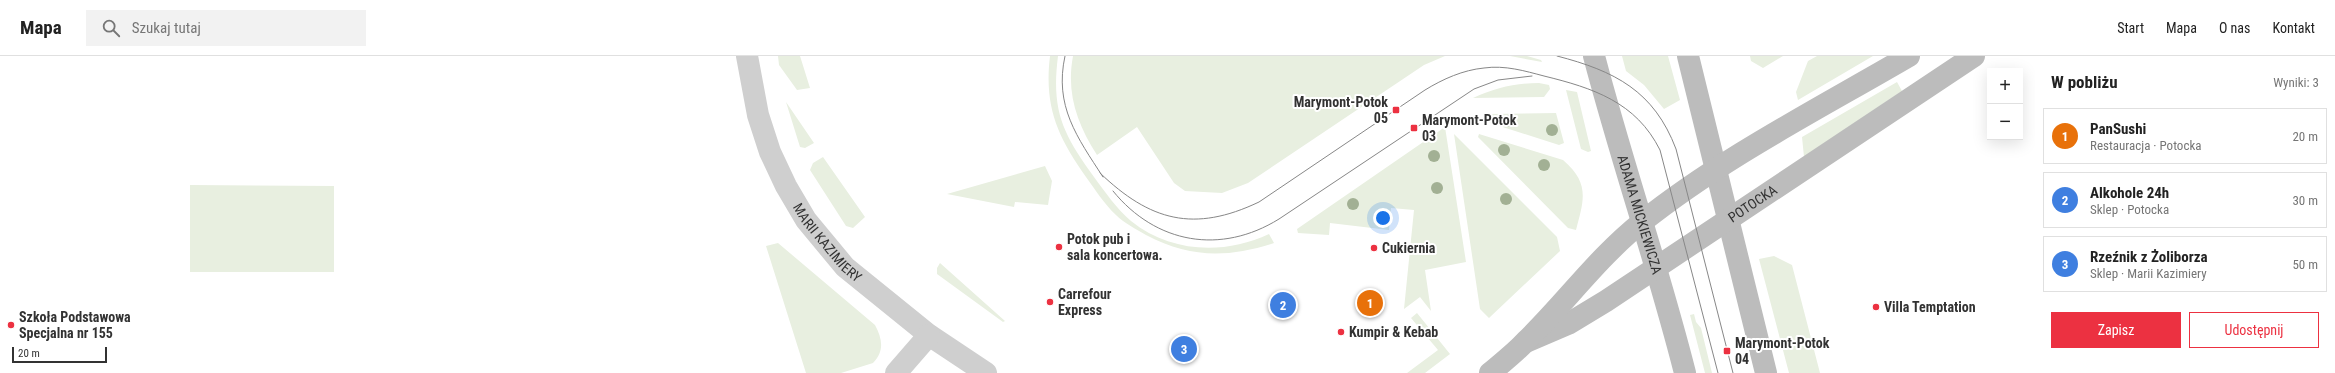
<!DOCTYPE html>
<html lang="pl">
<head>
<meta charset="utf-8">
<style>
	:root { --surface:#fff; --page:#f2f2f2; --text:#222; --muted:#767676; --line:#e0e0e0; --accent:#ec3141 }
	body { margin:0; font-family:"Roboto Condensed",sans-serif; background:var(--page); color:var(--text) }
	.controls { position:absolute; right:12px; top:12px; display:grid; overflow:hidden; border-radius:0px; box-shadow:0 4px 16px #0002 }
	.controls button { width:36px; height:36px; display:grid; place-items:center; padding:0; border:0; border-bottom:1px solid var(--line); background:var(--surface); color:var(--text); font:20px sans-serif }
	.scale { position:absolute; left:12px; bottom:10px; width:95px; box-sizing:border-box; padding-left:4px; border:2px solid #323232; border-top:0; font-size:11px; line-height:14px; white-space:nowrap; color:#323232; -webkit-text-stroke:3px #fff; paint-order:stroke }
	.you { position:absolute; left:1383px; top:162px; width:14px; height:14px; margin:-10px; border:3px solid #fff; border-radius:50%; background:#1a73e8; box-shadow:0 0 0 6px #1a73e833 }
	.badge { display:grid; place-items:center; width:26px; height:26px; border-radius:50%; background:var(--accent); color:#fff; font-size:13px; font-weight:700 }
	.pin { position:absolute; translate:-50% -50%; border:2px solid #fff; box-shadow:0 1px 4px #0006 }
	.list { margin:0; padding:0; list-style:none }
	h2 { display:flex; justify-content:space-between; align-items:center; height:52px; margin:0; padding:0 16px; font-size:17px }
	h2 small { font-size:13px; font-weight:400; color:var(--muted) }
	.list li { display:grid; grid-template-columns:26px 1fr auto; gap:12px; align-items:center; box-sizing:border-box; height:56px; margin:0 8px 8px; padding:0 8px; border:1px solid var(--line); border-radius:0px }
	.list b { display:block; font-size:15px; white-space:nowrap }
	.list p { margin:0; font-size:13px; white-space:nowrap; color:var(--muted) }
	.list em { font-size:13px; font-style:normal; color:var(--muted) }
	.actions { display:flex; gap:8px; padding:12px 16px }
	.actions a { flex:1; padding:9px 0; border:1px solid var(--accent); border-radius:0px; text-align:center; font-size:14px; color:var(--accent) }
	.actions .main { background:var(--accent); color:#fff }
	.icon { flex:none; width:22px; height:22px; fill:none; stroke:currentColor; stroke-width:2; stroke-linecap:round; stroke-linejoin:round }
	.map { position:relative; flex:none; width:2035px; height:317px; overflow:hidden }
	header { display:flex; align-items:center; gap:24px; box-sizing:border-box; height:56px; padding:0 20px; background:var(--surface); border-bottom:1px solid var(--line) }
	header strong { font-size:19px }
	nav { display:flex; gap:22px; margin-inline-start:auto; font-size:14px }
	.search { width:280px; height:36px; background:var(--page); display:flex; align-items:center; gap:10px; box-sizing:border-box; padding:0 14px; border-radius:0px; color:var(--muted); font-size:15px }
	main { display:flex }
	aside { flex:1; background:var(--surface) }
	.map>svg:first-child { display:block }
</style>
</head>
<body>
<header>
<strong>Mapa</strong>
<div class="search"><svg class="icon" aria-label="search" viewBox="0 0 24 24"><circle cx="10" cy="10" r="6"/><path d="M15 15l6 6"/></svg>Szukaj tutaj</div>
<nav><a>Start</a><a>Mapa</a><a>O nas</a><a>Kontakt</a></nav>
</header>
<main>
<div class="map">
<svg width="2035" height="317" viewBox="0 0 2035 317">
	<rect width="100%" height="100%" fill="#fff"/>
	<!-- green -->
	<path fill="#e8efe0" d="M 778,0 L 800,0 L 810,32 L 797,34 L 779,9 Z
		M 1050,0 L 1058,0 C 1051,55 1063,78 1094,121 C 1105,136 1117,153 1131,165 C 1171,197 1224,199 1269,178 L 1274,187 C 1227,202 1190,202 1146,179 C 1136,173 1124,167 1116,159 C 1104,148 1095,133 1086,121 C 1057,80 1044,50 1050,0 Z
		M 1073,0 L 1445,0 L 1424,9 L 1248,127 L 1222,137 L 1185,135 L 1174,127 L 1137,71 L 1097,99 C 1077,68 1066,37 1073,0 Z
		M 1510,0 L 1527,0 L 1541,4 L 1542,6 Z
		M 1622,0 L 1668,0 L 1680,44 L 1664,53 L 1644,29 L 1626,15 Z
		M 1750,0 L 1783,0 L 1763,12 L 1751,5 Z
		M 1817,0 L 1873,0 L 1798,44 L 1796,36 L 1808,5 Z
		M 1897,26 L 1902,35 L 1804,101 L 1802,81 Z
		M 1539,27 L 1549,29 L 1550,33 L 1544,41 L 1473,42 C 1495,32 1515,27 1539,27 Z
		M 1566,34 L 1577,36 L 1591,95 L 1588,96 L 1581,93 Z
		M 786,46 L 814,87 L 805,92 L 800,91 Z
		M 1556,57 L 1564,87 L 1559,89 L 1484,65 L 1489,58 Z
		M 1445,71 L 1466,206 L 1425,214 L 1431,255 L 1420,241 L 1404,253 L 1414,154 L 1391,152 L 1389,174 L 1330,167 L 1329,179 L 1298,177 L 1297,173 Z
		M 1454,78 L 1557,181 L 1560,195 L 1489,262 L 1480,253 Z
		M 1479,78 L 1563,104 C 1590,127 1584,144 1576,174 L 1568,172 L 1478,81 Z
		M 823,101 L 865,161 L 853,172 L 846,170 L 810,114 L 813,107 Z
		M 1045,110 L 1052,125 L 1048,149 L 1015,146 L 1014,151 L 947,138 Z
		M 190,129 L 334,130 L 334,216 L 190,216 Z
		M 778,187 L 875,269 C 882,282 885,295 873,307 L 841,317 L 806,317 L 766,190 Z
		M 1774,200 L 1792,209 L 1820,317 L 1789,317 L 1759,203 Z
		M 940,207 L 1005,265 L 1003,266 L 937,218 L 937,212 Z
		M 1417,257 L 1450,298 L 1425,317 L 1407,317 L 1438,294 L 1411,262 Z
		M 1694,258 L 1696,266 L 1701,272 L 1712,317 L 1705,317 L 1690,259 Z"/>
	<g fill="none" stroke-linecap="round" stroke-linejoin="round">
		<!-- street -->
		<g stroke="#cfcfcf" stroke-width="22">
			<path id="s1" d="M 747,0 L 758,59 L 770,96 L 786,130 L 806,164 L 845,211 L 929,279 L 986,317"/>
			<path d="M 896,317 L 929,279"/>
		</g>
		<!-- secondary -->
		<g stroke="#bcbcbc" stroke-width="22">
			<path id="s2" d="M 1594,0 C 1622,107 1658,210 1685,317"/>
			<path d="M 1688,0 L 1766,317"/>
			<path id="s3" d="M 1526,286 L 1568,268 L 1606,245 L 1974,0"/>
			<path d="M 1490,317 C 1502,307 1515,297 1526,285 C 1566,246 1598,201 1642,166 C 1722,102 1820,52 1909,0"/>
		</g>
		<!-- tram -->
		<path stroke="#878787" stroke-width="1" d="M 1065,0 C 1054,50 1077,81 1103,121
			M 1557,0 C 1615,15 1654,35 1676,93 L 1733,317
			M 1100,117 C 1150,165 1194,177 1259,146 L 1425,34 C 1443,23 1463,14 1484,12 C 1505,9 1525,15 1544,20 C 1593,32 1636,46 1660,94 L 1718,317
			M 1113,135 C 1156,188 1221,199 1279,163 L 1474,33 L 1498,24 L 1532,20"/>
	</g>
	<!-- trees -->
	<g fill="#a2b094">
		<circle cx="1510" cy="65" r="6"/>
		<circle cx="1552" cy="74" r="6"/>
		<circle cx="1504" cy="94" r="6"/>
		<circle cx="1434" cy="100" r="6"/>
		<circle cx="1544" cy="109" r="6"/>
		<circle cx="1437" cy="132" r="6"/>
		<circle cx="1506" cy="143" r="6"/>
		<circle cx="1353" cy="148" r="6"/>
	</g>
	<!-- markers -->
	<g fill="#ec3141" stroke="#fff" stroke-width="1.5">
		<rect x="1392" y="50" width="8" height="8" rx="2"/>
		<rect x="1410" y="68" width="8" height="8" rx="2"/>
		<circle cx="1059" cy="191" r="4"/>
		<circle cx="1374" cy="192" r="4"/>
		<circle cx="1050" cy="246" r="4"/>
		<circle cx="1876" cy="251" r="4"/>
		<circle cx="11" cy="269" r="4"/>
		<circle cx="1341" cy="276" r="4"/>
		<rect x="1723" y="291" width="8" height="8" rx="2"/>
	</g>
	<g text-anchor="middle" stroke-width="4" stroke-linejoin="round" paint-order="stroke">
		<!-- poi labels -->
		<g font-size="14" font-weight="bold" fill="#323232" stroke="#fff" text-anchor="start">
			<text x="1388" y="51" text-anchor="end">Marymont-Potok<tspan x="1388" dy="16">05</tspan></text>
			<text x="1422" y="69">Marymont-Potok<tspan x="1422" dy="16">03</tspan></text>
			<text x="1067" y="188">Potok pub i<tspan x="1067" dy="16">sala koncertowa.</tspan></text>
			<text x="1382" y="197">Cukiernia</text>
			<text x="1058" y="243">Carrefour<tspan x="1058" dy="16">Express</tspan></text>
			<text x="1884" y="256">Villa Temptation</text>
			<text x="19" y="266">Szkoła Podstawowa<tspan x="19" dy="16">Specjalna nr 155</tspan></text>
			<text x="1349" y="281">Kumpir &amp; Kebab</text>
			<text x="1735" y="292">Marymont-Potok<tspan x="1735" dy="16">04</tspan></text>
		</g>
		<!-- street labels -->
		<g font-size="14" fill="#323232" stroke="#fff">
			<text dy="5" stroke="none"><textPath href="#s3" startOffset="266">POTOCKA</textPath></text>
			<text dy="5" stroke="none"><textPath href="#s2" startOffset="165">ADAMA MICKIEWICZA</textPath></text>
			<text dy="5" stroke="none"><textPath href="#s1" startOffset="207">MARII KAZIMIERY</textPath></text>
		</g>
	</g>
</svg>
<div class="controls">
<button>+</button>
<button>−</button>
</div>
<div class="scale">20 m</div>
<div class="you"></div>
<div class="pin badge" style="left:1370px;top:247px;background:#e8710a">1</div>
<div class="pin badge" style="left:1283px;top:249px;background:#3f7fe0">2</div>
<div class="pin badge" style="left:1184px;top:293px;background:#3f7fe0">3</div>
</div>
<aside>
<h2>W pobliżu<small>Wyniki: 3</small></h2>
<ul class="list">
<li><span class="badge" style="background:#e8710a">1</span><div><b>PanSushi</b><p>Restauracja · Potocka</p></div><em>20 m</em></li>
<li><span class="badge" style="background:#3f7fe0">2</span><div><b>Alkohole 24h</b><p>Sklep · Potocka</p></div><em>30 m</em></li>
<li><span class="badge" style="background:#3f7fe0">3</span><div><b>Rzeźnik z Żoliborza</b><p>Sklep · Marii Kazimiery</p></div><em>50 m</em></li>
</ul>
<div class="actions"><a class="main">Zapisz</a><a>Udostępnij</a></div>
</aside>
</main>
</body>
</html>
